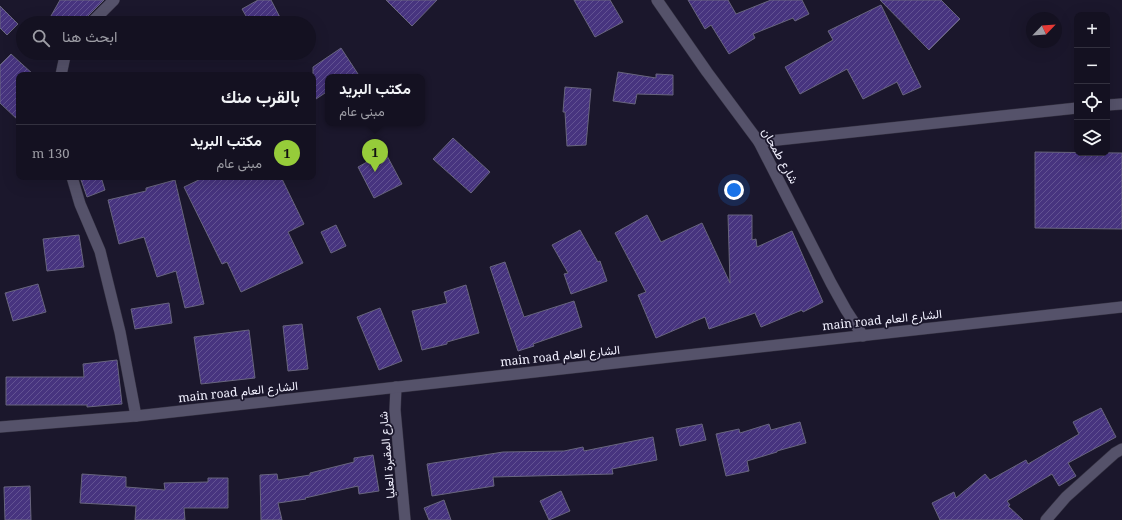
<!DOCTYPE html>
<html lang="ar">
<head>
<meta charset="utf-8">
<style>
	:root { --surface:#141121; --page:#1d1a2a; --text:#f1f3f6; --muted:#9d9da5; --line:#33313f; --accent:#96cc3a }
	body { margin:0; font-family:"Noto Serif",Vazirmatn,serif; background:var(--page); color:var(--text); direction:rtl }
	.controls { position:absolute; right:12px; top:12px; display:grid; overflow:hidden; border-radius:8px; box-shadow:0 4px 16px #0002 }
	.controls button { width:36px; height:36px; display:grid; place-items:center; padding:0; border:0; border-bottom:1px solid var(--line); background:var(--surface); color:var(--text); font:20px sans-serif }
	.compass { position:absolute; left:1026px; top:12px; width:36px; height:36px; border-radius:50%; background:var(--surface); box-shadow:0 4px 16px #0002; rotate:65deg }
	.you { position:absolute; left:734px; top:190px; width:14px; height:14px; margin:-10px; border:3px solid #fff; border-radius:50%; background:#1a73e8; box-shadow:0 0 0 6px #1a73e833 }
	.badge { display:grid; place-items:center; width:26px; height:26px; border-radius:50%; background:var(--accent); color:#111; font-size:13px; font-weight:700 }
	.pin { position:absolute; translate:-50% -33px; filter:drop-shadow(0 1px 2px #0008) }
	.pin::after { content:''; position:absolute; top:21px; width:14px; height:12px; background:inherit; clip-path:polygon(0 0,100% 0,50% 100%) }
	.popup { position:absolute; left:325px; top:74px; width:100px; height:52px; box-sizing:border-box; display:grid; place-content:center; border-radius:8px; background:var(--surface); filter:drop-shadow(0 1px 3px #0005); font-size:13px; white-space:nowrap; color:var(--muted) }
	.popup b { font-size:15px; color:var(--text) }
	.popup::after { content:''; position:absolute; left:50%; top:100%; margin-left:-8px; border:8px solid transparent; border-top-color:var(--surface) }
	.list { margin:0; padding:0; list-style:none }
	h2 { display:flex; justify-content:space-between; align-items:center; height:52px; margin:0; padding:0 16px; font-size:17px }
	h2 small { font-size:13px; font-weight:400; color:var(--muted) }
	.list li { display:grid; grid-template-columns:26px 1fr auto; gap:12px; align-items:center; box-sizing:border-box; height:56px; padding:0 16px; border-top:1px solid var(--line) }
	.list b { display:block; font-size:15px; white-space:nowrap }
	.list p { margin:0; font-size:13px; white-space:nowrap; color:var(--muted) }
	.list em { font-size:13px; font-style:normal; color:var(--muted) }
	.icon { flex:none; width:22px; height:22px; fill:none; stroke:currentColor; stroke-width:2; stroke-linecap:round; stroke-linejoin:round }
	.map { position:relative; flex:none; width:1122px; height:520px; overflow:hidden; direction:ltr }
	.search { position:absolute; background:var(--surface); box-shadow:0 4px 16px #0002; left:16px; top:16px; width:300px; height:44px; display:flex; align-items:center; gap:10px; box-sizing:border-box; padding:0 14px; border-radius:22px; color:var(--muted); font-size:15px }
	.panel { position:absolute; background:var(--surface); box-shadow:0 4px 16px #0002; left:16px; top:72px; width:300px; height:108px; border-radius:8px; direction:rtl }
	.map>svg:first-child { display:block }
</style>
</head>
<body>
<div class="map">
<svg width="1122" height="520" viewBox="0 0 1122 520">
	<defs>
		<pattern id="building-hatch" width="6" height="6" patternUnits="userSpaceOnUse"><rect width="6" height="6" fill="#47347f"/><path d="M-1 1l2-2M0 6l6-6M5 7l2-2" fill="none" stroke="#625292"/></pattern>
	</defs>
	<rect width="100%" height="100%" fill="#1b172c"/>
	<!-- building -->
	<path fill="url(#building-hatch)" stroke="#68657e" d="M 60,0 L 104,0 L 86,18 L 84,23 L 47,23 Z
		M 258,0 L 271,0 L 283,23 L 250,23 L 242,9 Z
		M 386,0 L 437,0 L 412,26 Z
		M 574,0 L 610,0 L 623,22 L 595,37 Z
		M 688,0 L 728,0 L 736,14 L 771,0 L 802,0 L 809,14 L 795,21 L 793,18 L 753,34 L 755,38 L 729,54 L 711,25 L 705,29 Z
		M 880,0 L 941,0 L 960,19 L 929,50 Z
		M 881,5 L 921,87 L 903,95 L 897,82 L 863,99 L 847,69 L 800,94 L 785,67 L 833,40 L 828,31 Z
		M 0,6 L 18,24 L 7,35 L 0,28 Z
		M 341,48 L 360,77 L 328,77 L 328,91 L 313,101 L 313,67 Z
		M 11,54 L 34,75 L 19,75 L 19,121 L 0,103 L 0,65 Z
		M 618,72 L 656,78 L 656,74 L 673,75 L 673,95 L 637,94 L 635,104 L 613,101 Z
		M 565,87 L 591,89 L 586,145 L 567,146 L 565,112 L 563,112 Z
		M 453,138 L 490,172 L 471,193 L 433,159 Z
		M 385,152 L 402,184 L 374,198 L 358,167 Z
		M 1035,152 L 1122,153 L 1122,229 L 1035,228 Z
		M 80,177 L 101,177 L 105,190 L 87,197 Z
		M 205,177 L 281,177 L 304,224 L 288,232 L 303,263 L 241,292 L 227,262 L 222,264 L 184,187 Z
		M 175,180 L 204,304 L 185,308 L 176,271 L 157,277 L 144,237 L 119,244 L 108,200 L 146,191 L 146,188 Z
		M 647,215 L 661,242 L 702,223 L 730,283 L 728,215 L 752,215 L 752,240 L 756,239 L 757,247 L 792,231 L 823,302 L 803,312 L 802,310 L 761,327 L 755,313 L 709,329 L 705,317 L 656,338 L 638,295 L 646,292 L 615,233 Z
		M 336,225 L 346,246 L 331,253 L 321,232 Z
		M 580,230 L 598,262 L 600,261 L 607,281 L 571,294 L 564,274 L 568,273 L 552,245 Z
		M 79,235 L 84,267 L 47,271 L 43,239 Z
		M 505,262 L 524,317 L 574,301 L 582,327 L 533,344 L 534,346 L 518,351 L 490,267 Z
		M 38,284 L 46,312 L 13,321 L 5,293 Z
		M 466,285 L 479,333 L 447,342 L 447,344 L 422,350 L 412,311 L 447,303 L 444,292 Z
		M 169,303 L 172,323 L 135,329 L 131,309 Z
		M 380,308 L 402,361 L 379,370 L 357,317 Z
		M 302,324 L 308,369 L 288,371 L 283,326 Z
		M 249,330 L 255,378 L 201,384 L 194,337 Z
		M 117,360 L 122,404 L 87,407 L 87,405 L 6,405 L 6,377 L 84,377 L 83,364 Z
		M 1101,408 L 1116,437 L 1068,463 L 1076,476 L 1059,486 L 1052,474 L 1007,501 L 1010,505 L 1008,506 L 1023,520 L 940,520 L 932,503 L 954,492 L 956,498 L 985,474 L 990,480 L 1026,460 L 1028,464 L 1079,434 L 1073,422 Z
		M 800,422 L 806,443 L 777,451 L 777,452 L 747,461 L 749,471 L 726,476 L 716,434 L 739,429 L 740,433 L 769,424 L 771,430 Z
		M 702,424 L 706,440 L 680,446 L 676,429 Z
		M 653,437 L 657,460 L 612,469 L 613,474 L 493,477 L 494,486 L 432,496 L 427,464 L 503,452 L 564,451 L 583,447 L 584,451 Z
		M 373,455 L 379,491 L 359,494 L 358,486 L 305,498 L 306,499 L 278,503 L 282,520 L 261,520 L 260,475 L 277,474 L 278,480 L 310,475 L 310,473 L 354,462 L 354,458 Z
		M 82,474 L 126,477 L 126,487 L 165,490 L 164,483 L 208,482 L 208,478 L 228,478 L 228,508 L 184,508 L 185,520 L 135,520 L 136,506 L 80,503 Z
		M 30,486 L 31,520 L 5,520 L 4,487 Z
		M 561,491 L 570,511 L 549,520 L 540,501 Z
		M 444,500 L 451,520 L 429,520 L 424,508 Z"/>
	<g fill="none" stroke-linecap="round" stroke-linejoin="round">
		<!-- minor casing -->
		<g stroke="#353242" stroke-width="12">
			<path id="minor" d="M 91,23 L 114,0
				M 61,75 L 65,56 L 67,53
				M 1107,105 L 1122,104
				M 759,142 L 1077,108
				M 72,177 L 80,204 L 100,251 L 120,332 L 136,416
				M 396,387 L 395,410 L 405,520
				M 1046,520 L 1066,497 L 1115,453 L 1122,449"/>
		</g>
		<!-- tertiary casing -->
		<g stroke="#353242" stroke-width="12">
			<path id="tertiary" d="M 657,0 L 707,72 L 759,142 L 831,283 L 846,310 L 863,336"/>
		</g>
		<!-- secondary casing -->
		<g stroke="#353242" stroke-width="12">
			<path id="secondary" d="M 0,427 L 136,416 L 1122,307"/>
		</g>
		<!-- minor -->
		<use href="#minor" stroke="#55526a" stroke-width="11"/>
		<!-- tertiary -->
		<use href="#tertiary" stroke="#55526a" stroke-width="11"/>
		<!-- secondary -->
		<use href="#secondary" stroke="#55526a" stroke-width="11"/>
	</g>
	<g text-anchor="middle" stroke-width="3.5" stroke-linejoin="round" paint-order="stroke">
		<!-- street labels -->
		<g font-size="12" fill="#f1f0fe" stroke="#1b172c">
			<text transform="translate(780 156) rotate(61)" y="4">شارع طمحان</text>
			<text transform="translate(882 320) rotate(-6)" y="4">main road الشارع العام</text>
			<text transform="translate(560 356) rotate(-6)" y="4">main road الشارع العام</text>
			<text transform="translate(238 392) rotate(-6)" y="4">main road الشارع العام</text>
			<text transform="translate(387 455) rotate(-95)" y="4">شارع المقبرة العليا</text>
		</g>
	</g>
</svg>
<div class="controls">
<button>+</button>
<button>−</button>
<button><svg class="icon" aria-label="locate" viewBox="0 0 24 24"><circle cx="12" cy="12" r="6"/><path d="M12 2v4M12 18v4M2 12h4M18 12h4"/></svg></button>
<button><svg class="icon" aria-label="layers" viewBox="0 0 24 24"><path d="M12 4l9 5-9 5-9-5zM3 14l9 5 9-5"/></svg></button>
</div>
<svg class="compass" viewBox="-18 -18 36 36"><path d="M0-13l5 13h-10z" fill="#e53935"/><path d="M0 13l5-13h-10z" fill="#9d9da5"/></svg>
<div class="you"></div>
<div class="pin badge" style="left:375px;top:172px">1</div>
<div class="popup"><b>مكتب البريد</b>مبنى عام</div>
<div class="search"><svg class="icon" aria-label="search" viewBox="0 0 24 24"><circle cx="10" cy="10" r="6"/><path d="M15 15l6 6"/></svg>ابحث هنا</div>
<section class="panel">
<h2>بالقرب منك<small></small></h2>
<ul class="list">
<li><span class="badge">1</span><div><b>مكتب البريد</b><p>مبنى عام</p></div><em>130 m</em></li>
</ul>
</section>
</div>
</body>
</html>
